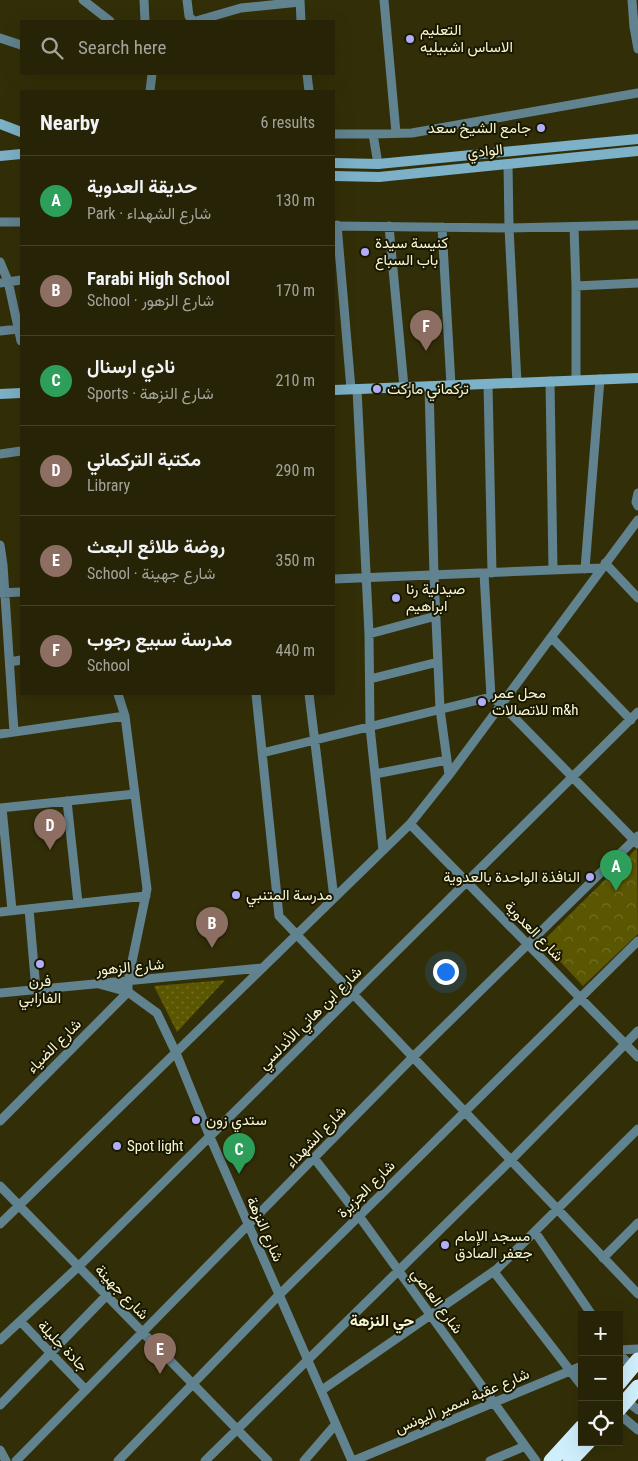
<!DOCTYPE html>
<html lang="en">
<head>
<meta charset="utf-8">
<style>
	:root { --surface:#262306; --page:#2e2b10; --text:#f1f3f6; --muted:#a4a49b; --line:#424028; --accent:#0b8043 }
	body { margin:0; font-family:"Roboto Condensed",Vazirmatn,sans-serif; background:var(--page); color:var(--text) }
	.controls { position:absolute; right:15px; bottom:15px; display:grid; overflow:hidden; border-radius:0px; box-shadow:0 5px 20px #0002 }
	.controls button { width:45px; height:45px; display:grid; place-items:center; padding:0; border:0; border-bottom:1px solid var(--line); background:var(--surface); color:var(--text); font:25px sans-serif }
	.you { position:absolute; left:445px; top:971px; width:18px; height:18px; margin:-12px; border:4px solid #fff; border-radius:50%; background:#1a73e8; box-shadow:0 0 0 8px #1a73e833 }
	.badge { display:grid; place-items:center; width:32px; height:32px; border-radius:50%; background:var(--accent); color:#fff; font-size:16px; font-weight:700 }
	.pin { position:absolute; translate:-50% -41px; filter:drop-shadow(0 1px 2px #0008) }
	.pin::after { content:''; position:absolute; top:26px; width:18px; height:15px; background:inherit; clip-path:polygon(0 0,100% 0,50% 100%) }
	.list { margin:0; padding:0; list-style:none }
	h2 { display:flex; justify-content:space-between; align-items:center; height:65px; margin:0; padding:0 20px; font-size:21px }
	h2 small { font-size:16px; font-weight:400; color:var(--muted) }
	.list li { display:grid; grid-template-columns:32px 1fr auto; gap:15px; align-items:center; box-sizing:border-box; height:90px; padding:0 20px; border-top:1px solid var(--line) }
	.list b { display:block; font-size:19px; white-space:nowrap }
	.list p { margin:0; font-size:16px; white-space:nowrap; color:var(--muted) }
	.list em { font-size:16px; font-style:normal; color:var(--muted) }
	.icon { flex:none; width:28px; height:28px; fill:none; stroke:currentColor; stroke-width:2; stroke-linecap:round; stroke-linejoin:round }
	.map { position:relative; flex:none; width:638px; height:1461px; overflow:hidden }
	.search { position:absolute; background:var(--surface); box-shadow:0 5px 20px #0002; left:20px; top:20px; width:315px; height:55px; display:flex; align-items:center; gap:12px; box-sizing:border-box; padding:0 18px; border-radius:0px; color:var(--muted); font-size:19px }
	.panel { position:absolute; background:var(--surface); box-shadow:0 5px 20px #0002; left:20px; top:90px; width:315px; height:605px; border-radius:0px }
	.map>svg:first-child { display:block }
</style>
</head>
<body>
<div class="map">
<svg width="638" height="1461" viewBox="0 0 638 1461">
	<defs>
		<pattern id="park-crowns" width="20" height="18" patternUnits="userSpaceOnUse" patternTransform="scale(1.25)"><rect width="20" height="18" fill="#5b5601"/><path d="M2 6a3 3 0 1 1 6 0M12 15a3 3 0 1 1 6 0" fill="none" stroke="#736f25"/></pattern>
		<pattern id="garden-dots" width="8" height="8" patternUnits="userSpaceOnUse" patternTransform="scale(1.25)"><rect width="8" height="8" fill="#5b5601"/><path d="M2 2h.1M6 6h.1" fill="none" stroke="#736f25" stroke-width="1.8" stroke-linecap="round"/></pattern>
	</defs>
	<rect width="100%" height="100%" fill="#322f08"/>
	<!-- park -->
	<path fill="url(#park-crowns)" d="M 637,848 L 638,934 L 583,986 L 542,942 Z"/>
	<!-- garden -->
	<path fill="url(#garden-dots)" d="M 225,980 L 177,1032 L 154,986 Z"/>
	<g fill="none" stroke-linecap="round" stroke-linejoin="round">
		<!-- street -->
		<path stroke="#61828f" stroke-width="9" d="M 83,0 L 110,21
			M 144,0 L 145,21
			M 187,0 L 189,16 L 193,21
			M 300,0 L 301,21
			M 384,0 L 396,133
			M 632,0 L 634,27 L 638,49
			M 196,21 L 241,8 L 300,2
			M 0,38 L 21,45
			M 307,74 L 309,91
			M 150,91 L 152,74
			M 334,134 L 373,134
			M 378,164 L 373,134 L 412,133 L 638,93
			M 508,164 L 509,228 L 517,383
			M 0,222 L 21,222
			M 337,225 L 351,389
			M 334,226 L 509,228 L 638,225
			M 389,226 L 404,387
			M 442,227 L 451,385
			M 574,227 L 576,286 L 638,283
			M 0,262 L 8,281 L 21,341
			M 0,283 L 21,280
			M 576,286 L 576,380
			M 0,331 L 18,329
			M 550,381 L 553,570
			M 488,384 L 492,573
			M 429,386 L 434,575 L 440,709 L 449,775
			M 357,389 L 369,634 L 370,727 L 383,850
			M 0,454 L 21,451
			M 638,493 L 636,502 L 638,506
			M 0,545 L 3,565 L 14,732
			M 605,563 L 638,598
			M 585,569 L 600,379
			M 484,573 L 491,697
			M 334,579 L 602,568
			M 0,593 L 21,592
			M 369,634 L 436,616
			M 551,637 L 631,720
			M 10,662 L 21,660
			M 370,679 L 438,662
			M 256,694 L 279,916 L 638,1294
			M 309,694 L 334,898
			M 0,734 L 125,716
			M 262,753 L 491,697 L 501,704 L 638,844
			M 375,774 L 447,760
			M 67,801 L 78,903
			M 0,808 L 135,794
			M 2,808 L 12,910
			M 410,824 L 638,1057
			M 29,909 L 36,990
			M 0,912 L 146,896
			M 99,984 L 128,992 L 157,1013 L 176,1053 L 210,1137 L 352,1461
			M 0,993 L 262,968
			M 0,1121 L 128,992 L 128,981 L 147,889 L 125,716 L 118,694
			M 314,1158 L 359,1216 L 536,1461
			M 0,1186 L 268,1461
			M 0,1224 L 410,824 L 449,775 L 638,520
			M 535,1232 L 592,1315
			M 603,1258 L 638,1223
			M 494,1272 L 582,1386
			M 21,1322 L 86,1390
			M 0,1340 L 78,1267 L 638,712
			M 619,1350 L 638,1349
			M 619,1354 L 632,1367
			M 322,1390 L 497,1269 L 638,1129
			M 619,1395 L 638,1410
			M 0,1405 L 106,1296
			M 619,1414 L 638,1430
			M 0,1450 L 6,1461
			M 16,1461 L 413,1057 L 638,836
			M 118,1461 L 279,1295 L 638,941
			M 205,1461 L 511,1160 L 638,1031
			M 304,1461 L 336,1424
			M 353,1461 L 582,1366
			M 490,1461 L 525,1446"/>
		<!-- secondary -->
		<path stroke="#7cb1c7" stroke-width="10" d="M 0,124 L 21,132
			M 0,156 L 21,154
			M 334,163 L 378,164 L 638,139
			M 334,176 L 379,177 L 638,151
			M 334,390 L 638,378
			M 0,394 L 21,393"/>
		<!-- highway -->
		<path stroke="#d0effd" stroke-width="15" d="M 619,1383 L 638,1360
			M 619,1409 L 638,1387
			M 551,1461 L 582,1427
			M 570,1461 L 588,1442"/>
	</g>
	<!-- markers -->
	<g fill="#b1adfa" stroke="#191700" stroke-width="2">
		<circle cx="410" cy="39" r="5"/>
		<circle cx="541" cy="128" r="5"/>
		<circle cx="365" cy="252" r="5"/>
		<circle cx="377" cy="389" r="5"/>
		<circle cx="396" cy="598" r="5"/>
		<circle cx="482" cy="702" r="5"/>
		<circle cx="590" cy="877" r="5"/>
		<circle cx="236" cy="895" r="5"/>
		<circle cx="40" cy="964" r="5"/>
		<circle cx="196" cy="1120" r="5"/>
		<circle cx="117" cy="1146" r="5"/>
		<circle cx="445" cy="1245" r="5"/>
	</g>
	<g text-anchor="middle" stroke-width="4" stroke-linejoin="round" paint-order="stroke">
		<!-- poi labels -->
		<g font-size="15" fill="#f7f6d2" stroke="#191700" text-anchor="start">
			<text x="420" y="35">التعلیم<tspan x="420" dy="17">الاساس اشبیلیه</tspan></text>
			<text x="531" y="133" text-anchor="end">جامع الشيخ سعد</text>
			<text x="375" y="248">كنيسة سيدة<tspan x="375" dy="17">باب السباع</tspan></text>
			<text x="387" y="394">تركماني ماركت</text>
			<text x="406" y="594">صيدلية رنا<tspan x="406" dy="17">ابراهيم</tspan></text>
			<text x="492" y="698">محل عمر<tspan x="492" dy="17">للاتصالات m&amp;h</tspan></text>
			<text x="580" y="882" text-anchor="end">النافذة الواحدة بالعدوية</text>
			<text x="246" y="900">مدرسة المتنبي</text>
			<text x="40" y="986" text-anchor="middle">فرن<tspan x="40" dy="17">الفارابي</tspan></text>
			<text x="206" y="1125">ستدي زون</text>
			<text x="127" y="1151">Spot light</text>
			<text x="455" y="1241">مسجد الإمام<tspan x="455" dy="17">جعفر الصادق</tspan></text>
		</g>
		<!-- street labels -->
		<g font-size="15" fill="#f7f6d2" stroke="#191700">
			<text transform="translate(485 151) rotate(-6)" y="5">الوادي</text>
			<text transform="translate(534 931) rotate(46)" y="5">شارع العدوية</text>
			<text transform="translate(130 967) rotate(-5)" y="5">شارع الزهور</text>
			<text transform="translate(310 1018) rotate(-45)" y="5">شارع ابن هاني الأندلسي</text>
			<text transform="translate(54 1046) rotate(-45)" y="5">شارع الضياء</text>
			<text transform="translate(316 1137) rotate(-46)" y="5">شارع الشهداء</text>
			<text transform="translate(366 1189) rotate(-45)" y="5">شارع الجزيرة</text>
			<text transform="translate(265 1229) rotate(66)" y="5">شارع النزهة</text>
			<text transform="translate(122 1292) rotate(46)" y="5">شارع جهينة</text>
			<text transform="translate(437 1301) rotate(54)" y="5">شارع العاصي</text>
			<text transform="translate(63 1346) rotate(46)" y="5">جادة جليلة</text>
			<text transform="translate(462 1401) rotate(-23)" y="5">شارع عقبة سمير اليونس</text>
		</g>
		<!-- neighbourhood labels -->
		<g font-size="16" font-weight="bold" fill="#f7f6d2" stroke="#191700">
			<text x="382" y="1326">حي النزهة</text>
		</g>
	</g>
</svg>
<div class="controls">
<button>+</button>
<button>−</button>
<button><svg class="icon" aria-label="locate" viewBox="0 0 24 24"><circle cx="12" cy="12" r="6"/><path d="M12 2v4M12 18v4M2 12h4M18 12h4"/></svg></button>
</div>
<div class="you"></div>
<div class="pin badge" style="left:616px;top:891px;background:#2e9e5b">A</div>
<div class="pin badge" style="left:212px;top:948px;background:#8d6e63">B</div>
<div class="pin badge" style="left:239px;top:1174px;background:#2e9e5b">C</div>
<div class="pin badge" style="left:50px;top:850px;background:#8d6e63">D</div>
<div class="pin badge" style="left:160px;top:1374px;background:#8d6e63">E</div>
<div class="pin badge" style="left:426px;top:351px;background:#8d6e63">F</div>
<div class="search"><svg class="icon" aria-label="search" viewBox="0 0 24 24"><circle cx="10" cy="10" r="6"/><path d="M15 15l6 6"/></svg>Search here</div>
<section class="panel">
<h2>Nearby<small>6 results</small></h2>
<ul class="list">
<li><span class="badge" style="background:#2e9e5b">A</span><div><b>حديقة العدوية</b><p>Park · شارع الشهداء</p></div><em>130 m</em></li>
<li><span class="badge" style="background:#8d6e63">B</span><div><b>Farabi High School</b><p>School · شارع الزهور</p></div><em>170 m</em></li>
<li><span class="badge" style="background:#2e9e5b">C</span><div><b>نادي ارسنال</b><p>Sports · شارع النزهة</p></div><em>210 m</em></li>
<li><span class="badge" style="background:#8d6e63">D</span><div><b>مكتبة التركماني</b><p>Library</p></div><em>290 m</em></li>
<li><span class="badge" style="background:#8d6e63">E</span><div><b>روضة طلائع البعث</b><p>School · شارع جهينة</p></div><em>350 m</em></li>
<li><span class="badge" style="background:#8d6e63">F</span><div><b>مدرسة سبيع رجوب</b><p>School</p></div><em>440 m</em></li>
</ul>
</section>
</div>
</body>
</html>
